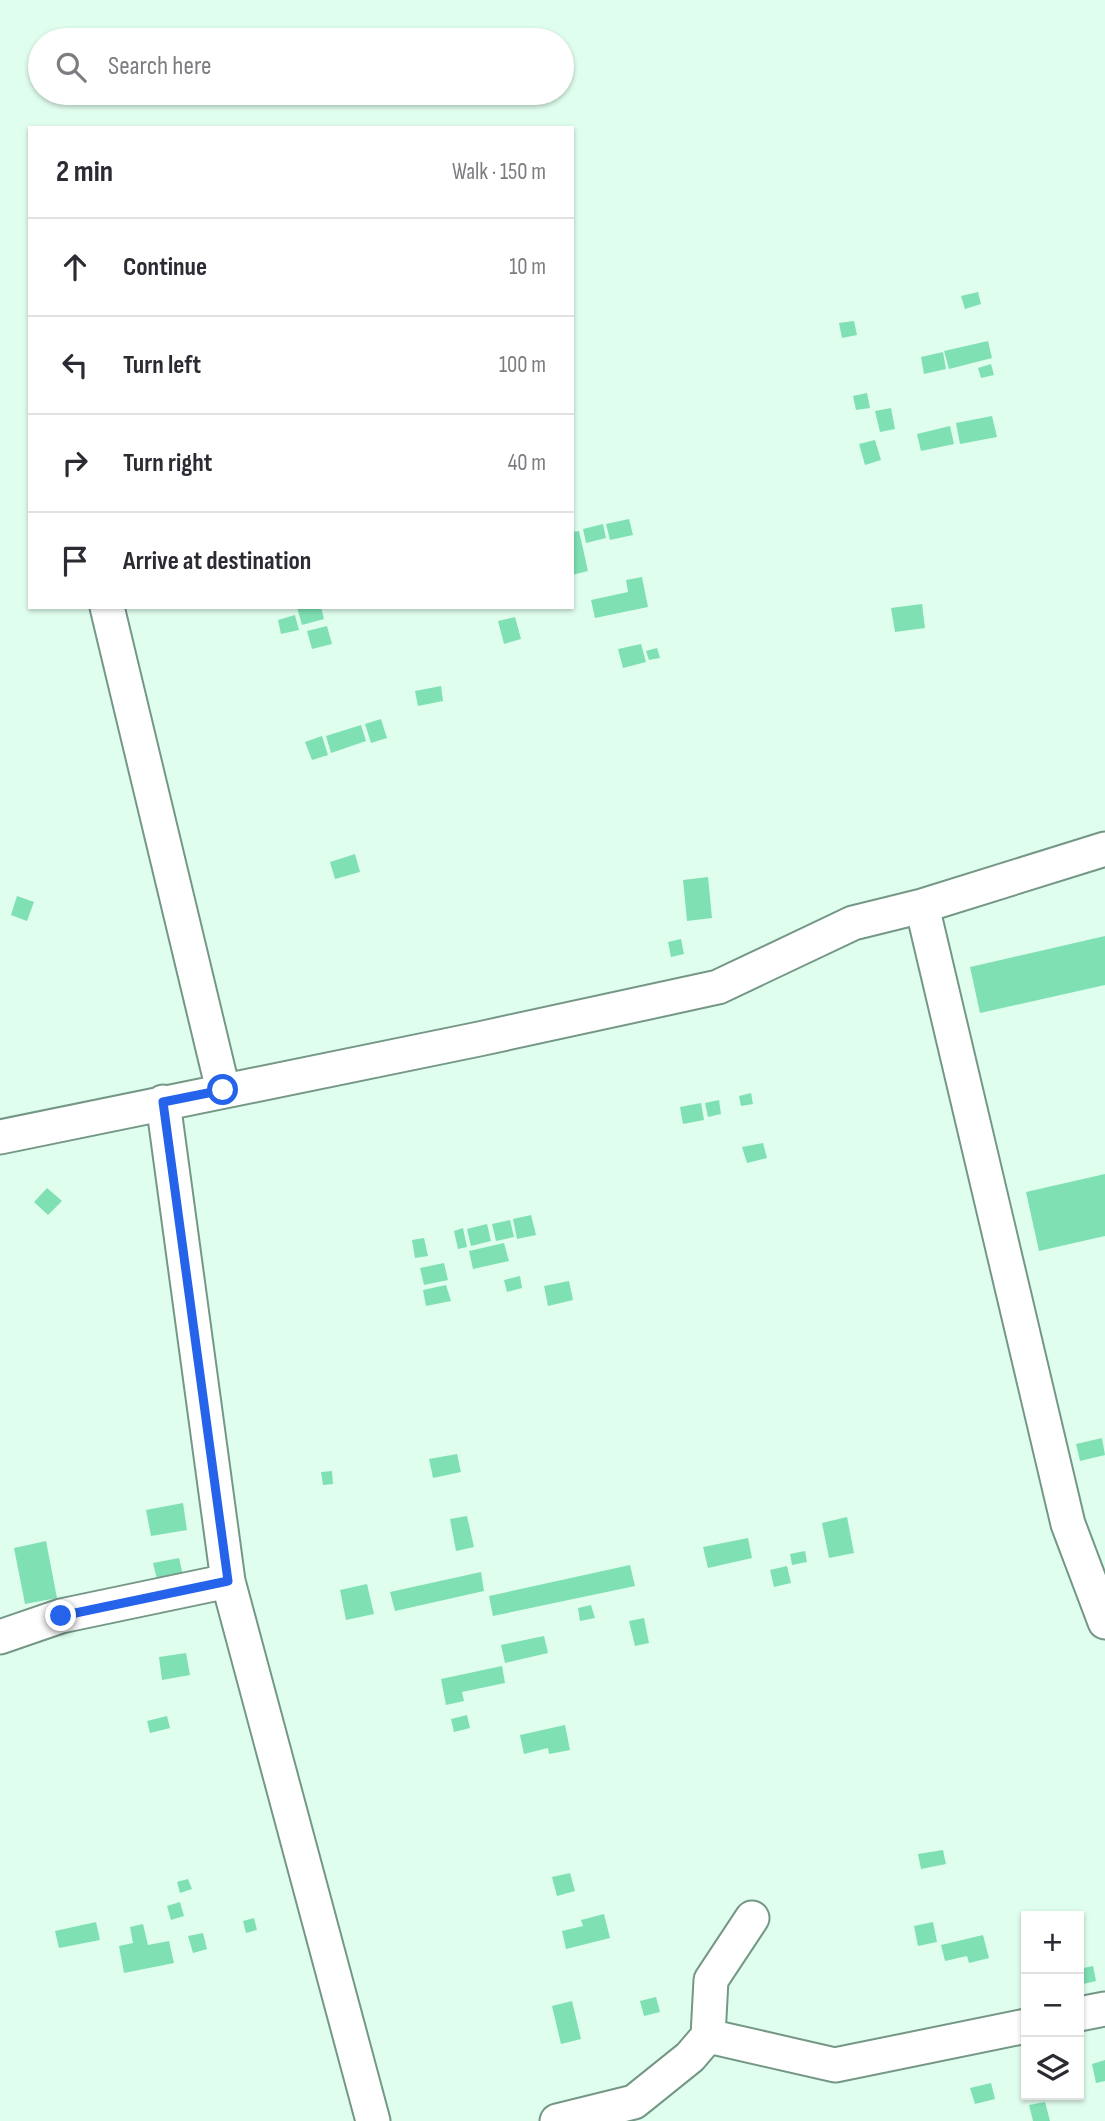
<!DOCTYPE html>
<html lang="en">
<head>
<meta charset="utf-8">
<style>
	:root { --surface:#fff; --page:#f2f2f3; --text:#2b2b33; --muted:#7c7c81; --line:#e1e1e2 }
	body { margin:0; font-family:"Sofia Sans Condensed",sans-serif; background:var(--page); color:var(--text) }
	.controls { position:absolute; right:21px; bottom:21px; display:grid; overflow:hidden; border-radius:0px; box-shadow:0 2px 5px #0004 }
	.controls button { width:63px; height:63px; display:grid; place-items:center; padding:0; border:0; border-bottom:2px solid var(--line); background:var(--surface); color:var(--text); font:35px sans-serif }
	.stop { position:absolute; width:21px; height:21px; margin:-16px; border:5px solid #2563eb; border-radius:50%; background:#fff }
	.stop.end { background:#2563eb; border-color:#fff; box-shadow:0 2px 7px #0008 }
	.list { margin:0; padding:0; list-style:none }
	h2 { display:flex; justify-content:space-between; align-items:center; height:91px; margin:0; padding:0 28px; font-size:30px }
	h2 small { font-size:23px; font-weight:400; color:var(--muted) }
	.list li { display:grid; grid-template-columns:46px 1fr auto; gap:21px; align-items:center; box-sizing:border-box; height:98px; padding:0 28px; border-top:2px solid var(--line) }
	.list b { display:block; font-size:26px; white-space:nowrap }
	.list em { font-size:23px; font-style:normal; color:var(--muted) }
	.icon { flex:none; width:38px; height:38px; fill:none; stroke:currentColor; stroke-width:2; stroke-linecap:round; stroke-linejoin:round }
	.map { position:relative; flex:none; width:1105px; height:2121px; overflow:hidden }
	.search { position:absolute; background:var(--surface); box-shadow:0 2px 5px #0004; left:28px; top:28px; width:546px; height:77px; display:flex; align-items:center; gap:18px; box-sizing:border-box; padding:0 24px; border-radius:38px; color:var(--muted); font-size:26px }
	.panel { position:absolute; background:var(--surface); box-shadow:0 2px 5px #0004; left:28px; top:126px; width:546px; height:483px; border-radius:0px }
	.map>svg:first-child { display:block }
</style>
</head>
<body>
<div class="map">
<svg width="1105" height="2121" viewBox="0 0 1105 2121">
	<rect width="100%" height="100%" fill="#e0feee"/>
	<!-- building -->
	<path fill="#7fe0b4" d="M 978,292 L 981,304 L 965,309 L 961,296 Z
		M 854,321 L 857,335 L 842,338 L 839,323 Z
		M 988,341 L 992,358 L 949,369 L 944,351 Z
		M 943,352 L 946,369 L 924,374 L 921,357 Z
		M 991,364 L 994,375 L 981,378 L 978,368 Z
		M 867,393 L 870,408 L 856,410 L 853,396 Z
		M 891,408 L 895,429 L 880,432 L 875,411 Z
		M 992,416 L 997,437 L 960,444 L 956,423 Z
		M 950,426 L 954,444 L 921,451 L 917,434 Z
		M 875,440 L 881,460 L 865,465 L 859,444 Z
		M 629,519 L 633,535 L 610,540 L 606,524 Z
		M 603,524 L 606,538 L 586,543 L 583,529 Z
		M 579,531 L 588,571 L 572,575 L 572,532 Z
		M 642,577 L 648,607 L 595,618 L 591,600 L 628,592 L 626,580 Z
		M 922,604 L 925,628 L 895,632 L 891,608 Z
		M 297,607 L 321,607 L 324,619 L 302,625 Z
		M 295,615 L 299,630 L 281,634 L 278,620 Z
		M 515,617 L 521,639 L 504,644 L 498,621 Z
		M 327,626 L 332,644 L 312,649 L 307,631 Z
		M 641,644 L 646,662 L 623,668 L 618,649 Z
		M 657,648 L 660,658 L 649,660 L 646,651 Z
		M 441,686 L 443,701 L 418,706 L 415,691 Z
		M 381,719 L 387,738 L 371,743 L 365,724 Z
		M 361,725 L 366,741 L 331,753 L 326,736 Z
		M 322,736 L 328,755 L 312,760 L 305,742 Z
		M 355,854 L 360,872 L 335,879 L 330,862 Z
		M 708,877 L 712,918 L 687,921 L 683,880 Z
		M 17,896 L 34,902 L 27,921 L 11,915 Z
		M 1105,936 L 1105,985 L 980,1013 L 970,967 Z
		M 681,939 L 684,954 L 671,957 L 668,942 Z
		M 751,1093 L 753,1104 L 741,1106 L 739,1096 Z
		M 719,1100 L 721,1114 L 708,1117 L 705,1103 Z
		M 701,1103 L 704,1120 L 683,1124 L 680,1107 Z
		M 763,1143 L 767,1158 L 747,1163 L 742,1147 Z
		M 1105,1174 L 1105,1236 L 1039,1251 L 1026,1192 Z
		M 47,1188 L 62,1201 L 48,1215 L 34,1202 Z
		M 531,1215 L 536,1235 L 517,1239 L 513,1219 Z
		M 510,1220 L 514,1237 L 496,1241 L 492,1224 Z
		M 487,1224 L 491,1241 L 471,1246 L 467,1229 Z
		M 463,1228 L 467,1247 L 458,1249 L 454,1231 Z
		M 424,1238 L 428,1256 L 415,1258 L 412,1240 Z
		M 504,1243 L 509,1261 L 473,1269 L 469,1251 Z
		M 444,1263 L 448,1280 L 424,1285 L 420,1268 Z
		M 520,1276 L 522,1288 L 507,1292 L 504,1280 Z
		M 569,1281 L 573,1300 L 548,1306 L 544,1286 Z
		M 446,1285 L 451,1301 L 426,1306 L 423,1290 Z
		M 1102,1438 L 1105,1455 L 1080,1461 L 1076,1444 Z
		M 457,1454 L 461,1472 L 433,1478 L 429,1459 Z
		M 332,1471 L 333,1484 L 323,1485 L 321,1472 Z
		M 183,1503 L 187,1530 L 151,1536 L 146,1510 Z
		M 467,1516 L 474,1547 L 456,1551 L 450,1519 Z
		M 847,1517 L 854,1553 L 829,1558 L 822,1523 Z
		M 748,1538 L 752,1558 L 708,1568 L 703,1547 Z
		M 46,1541 L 57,1598 L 25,1604 L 14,1548 Z
		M 805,1551 L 807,1562 L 792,1565 L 790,1554 Z
		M 179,1558 L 183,1575 L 157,1579 L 153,1563 Z
		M 630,1565 L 635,1586 L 493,1616 L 489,1596 Z
		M 787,1566 L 791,1583 L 774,1587 L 770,1570 Z
		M 481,1572 L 484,1591 L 395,1611 L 390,1592 Z
		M 367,1584 L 374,1614 L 346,1620 L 340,1590 Z
		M 591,1605 L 595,1618 L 580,1621 L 578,1608 Z
		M 644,1618 L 649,1643 L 635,1646 L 629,1621 Z
		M 544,1636 L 548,1653 L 505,1663 L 501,1645 Z
		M 186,1653 L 190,1675 L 162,1680 L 159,1657 Z
		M 502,1666 L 505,1683 L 462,1692 L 464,1701 L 446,1705 L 441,1679 Z
		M 467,1715 L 470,1728 L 454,1732 L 451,1719 Z
		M 167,1716 L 170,1728 L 150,1733 L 147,1721 Z
		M 565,1725 L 570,1750 L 549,1754 L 548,1748 L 524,1754 L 520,1735 Z
		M 943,1850 L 946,1864 L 921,1869 L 918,1854 Z
		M 570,1873 L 575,1891 L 557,1896 L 552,1877 Z
		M 188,1879 L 192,1889 L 180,1893 L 177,1882 Z
		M 180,1902 L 184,1916 L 171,1920 L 167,1906 Z
		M 604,1914 L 610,1938 L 566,1949 L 562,1931 L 583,1926 L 581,1920 Z
		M 254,1918 L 257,1930 L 246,1933 L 243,1921 Z
		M 96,1922 L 100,1940 L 59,1948 L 55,1931 Z
		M 933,1922 L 937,1942 L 918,1946 L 914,1926 Z
		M 143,1924 L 148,1945 L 169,1941 L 174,1963 L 124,1973 L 119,1946 L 133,1943 L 130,1927 Z
		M 203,1933 L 207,1949 L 193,1953 L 188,1936 Z
		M 983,1935 L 989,1958 L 969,1963 L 967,1956 L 945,1961 L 941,1945 Z
		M 1093,1966 L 1096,1981 L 1079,1985 L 1079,1969 Z
		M 656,1997 L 660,2012 L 644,2016 L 640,2001 Z
		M 572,2001 L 581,2039 L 561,2044 L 552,2006 Z
		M 1105,2060 L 1105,2081 L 1096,2083 L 1092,2064 Z
		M 991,2083 L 995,2099 L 975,2104 L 970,2088 Z
		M 1045,2102 L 1050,2121 L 1033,2121 L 1029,2105 Z"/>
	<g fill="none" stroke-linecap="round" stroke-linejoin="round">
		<!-- minor casing -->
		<g stroke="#749786" stroke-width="37">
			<path id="minor" d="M 107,607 L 223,1090
				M 922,906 L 1068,1524 L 1105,1622
				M 163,1102 L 228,1581 L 373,2121
				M 0,1137 L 479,1039 L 718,987 L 853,923 L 922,906 L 1105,849
				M 0,1637 L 61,1616 L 228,1581
				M 1079,2014 L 1105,2009
				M 708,2036 L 711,1980 L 752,1918
				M 557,2121 L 634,2102 L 690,2057 L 708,2036 L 835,2065 L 1026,2026"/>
		</g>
		<!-- minor -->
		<use href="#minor" stroke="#fff" stroke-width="33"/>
	</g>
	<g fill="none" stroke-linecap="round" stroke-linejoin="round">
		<!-- route -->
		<path stroke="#2563eb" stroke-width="9" d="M 61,1616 L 228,1581 L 163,1102 L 223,1090"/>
	</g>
</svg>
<div class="controls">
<button>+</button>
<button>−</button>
<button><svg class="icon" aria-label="layers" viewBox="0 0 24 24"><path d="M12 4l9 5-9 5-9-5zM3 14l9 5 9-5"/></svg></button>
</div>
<div class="stop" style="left:223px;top:1090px"></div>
<div class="stop end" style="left:61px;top:1616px"></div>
<div class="search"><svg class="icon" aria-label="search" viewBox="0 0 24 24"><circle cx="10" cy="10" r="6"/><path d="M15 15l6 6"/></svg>Search here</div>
<section class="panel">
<h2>2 min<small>Walk · 150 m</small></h2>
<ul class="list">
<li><svg class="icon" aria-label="ahead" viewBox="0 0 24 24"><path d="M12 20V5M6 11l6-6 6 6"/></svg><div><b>Continue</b></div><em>10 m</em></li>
<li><svg class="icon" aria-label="left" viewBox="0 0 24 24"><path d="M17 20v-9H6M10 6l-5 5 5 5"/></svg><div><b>Turn left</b></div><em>100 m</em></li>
<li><svg class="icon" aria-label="right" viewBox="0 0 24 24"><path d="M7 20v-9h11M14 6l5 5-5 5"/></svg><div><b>Turn right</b></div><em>40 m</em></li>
<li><svg class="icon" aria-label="arrive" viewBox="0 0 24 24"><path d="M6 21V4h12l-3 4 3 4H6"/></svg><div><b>Arrive at destination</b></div></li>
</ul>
</section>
</div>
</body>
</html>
